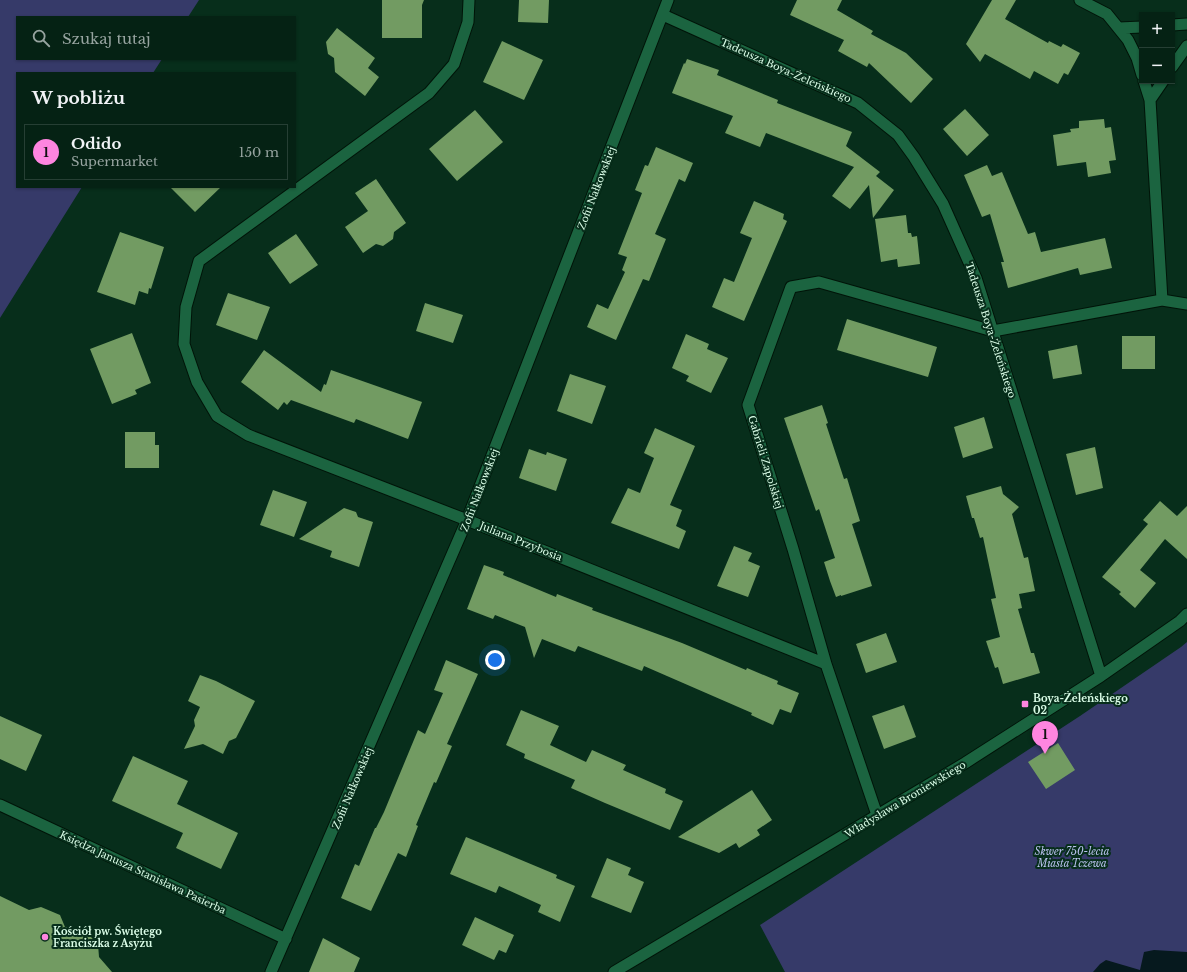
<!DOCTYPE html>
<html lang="pl">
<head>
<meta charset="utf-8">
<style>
	:root { --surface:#052214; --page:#0e2a1d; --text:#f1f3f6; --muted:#97a4a0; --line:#263f34; --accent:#fe85e0 }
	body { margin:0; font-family:"Libre Baskerville",serif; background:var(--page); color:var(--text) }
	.controls { position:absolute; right:12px; top:12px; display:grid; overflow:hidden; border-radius:0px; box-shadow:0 1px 3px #0004 }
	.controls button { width:36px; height:36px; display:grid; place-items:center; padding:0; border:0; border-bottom:1px solid var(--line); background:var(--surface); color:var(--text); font:20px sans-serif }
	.you { position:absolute; left:495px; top:660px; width:14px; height:14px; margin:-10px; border:3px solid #fff; border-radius:50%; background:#1a73e8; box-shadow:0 0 0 6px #1a73e833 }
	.badge { display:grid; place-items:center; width:26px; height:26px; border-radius:50%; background:var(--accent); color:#111; font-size:13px; font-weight:700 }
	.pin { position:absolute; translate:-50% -33px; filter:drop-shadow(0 1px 2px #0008) }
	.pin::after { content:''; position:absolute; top:21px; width:14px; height:12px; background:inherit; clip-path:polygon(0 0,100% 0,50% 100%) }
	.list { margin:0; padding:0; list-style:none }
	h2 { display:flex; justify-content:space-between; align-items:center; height:52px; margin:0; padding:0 16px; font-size:17px }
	h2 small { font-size:13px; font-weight:400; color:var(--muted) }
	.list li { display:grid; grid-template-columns:26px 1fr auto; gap:12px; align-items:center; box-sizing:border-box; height:56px; margin:0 8px 8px; padding:0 8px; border:1px solid var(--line); border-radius:0px }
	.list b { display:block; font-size:15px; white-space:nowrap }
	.list p { margin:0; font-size:13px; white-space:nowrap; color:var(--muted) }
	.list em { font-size:13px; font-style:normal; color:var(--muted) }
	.icon { flex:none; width:22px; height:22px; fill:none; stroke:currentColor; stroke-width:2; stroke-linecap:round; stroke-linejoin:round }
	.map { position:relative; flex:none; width:1187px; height:972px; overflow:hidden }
	.search { position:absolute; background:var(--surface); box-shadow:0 1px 3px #0004; left:16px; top:16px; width:280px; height:44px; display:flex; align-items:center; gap:10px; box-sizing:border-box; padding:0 14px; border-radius:0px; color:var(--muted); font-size:15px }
	.panel { position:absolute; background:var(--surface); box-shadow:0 1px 3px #0004; left:16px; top:72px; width:280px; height:116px; border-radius:0px }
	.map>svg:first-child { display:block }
</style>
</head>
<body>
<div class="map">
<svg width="1187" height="972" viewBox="0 0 1187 972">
	<rect width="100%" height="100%" fill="#072e1b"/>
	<!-- green -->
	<path fill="#363a69" d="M 0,0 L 199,0 L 188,17 L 17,17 L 17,59 L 162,59 L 153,73 L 17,73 L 17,187 L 82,187 L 0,318 Z
		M 1187,642 L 1187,972 L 785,972 L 760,925 L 1080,716 L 1181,647 Z"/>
	<!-- water -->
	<path fill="#06191e" d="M 1154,950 L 1187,952 L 1187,972 L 1093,972 L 1100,964 L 1106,960 L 1140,970 L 1144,952 Z"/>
	<!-- building -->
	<path fill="#729b62" d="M 382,0 L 424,0 L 422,5 L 422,38 L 382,38 Z
		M 519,0 L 549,0 L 548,23 L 518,22 Z
		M 797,0 L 842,0 L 837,10 L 873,31 L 871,34 L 906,53 L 933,79 L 911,103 L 869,63 L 867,67 L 838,51 L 844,40 L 790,15 Z
		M 992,0 L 1016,0 L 1005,19 L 1048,43 L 1049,41 L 1061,47 L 1063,44 L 1080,53 L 1068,75 L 1064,73 L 1058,84 L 1034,71 L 1030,79 L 985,54 L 980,62 L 966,44 Z
		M 337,28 L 375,58 L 368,68 L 379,77 L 365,96 L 335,72 L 334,58 L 328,54 L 326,42 Z
		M 502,41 L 543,60 L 524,100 L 483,82 Z
		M 687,59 L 719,70 L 717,75 L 778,100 L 777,103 L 852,132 L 846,146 L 880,172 L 876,176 L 894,190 L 873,218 L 869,185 L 850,209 L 832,196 L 854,167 L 766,133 L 760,147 L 725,133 L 733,116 L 672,93 L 684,63 L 685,64 Z
		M 965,109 L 989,135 L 967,156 L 943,129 Z
		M 475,110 L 503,142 L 457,181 L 429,149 Z
		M 1104,119 L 1105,128 L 1111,127 L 1116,160 L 1109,161 L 1111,173 L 1088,177 L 1086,162 L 1057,166 L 1053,135 L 1071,132 L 1070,129 L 1079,128 L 1079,121 Z
		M 656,147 L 693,163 L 685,182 L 679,179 L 655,234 L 666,239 L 649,281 L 643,279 L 616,340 L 587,327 L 597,304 L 608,309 L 625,272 L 622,270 L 627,257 L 618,254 L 642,193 L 635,190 L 645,165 L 648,166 Z
		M 987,165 L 992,176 L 1002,172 L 1028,234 L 1035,232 L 1041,252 L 1105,238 L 1112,268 L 1080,275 L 1078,268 L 1008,288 L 1001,262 L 1004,262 L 990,214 L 982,217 L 964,175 Z
		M 376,179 L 406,223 L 394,232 L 393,239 L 383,246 L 376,244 L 363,253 L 345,227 L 368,211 L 355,193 Z
		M 170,187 L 221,187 L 195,212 Z
		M 754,201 L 784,214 L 783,219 L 787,221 L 744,321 L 712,307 L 724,278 L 734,282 L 752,238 L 740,233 Z
		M 906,215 L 908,233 L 911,233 L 912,237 L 917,236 L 920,264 L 898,267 L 897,259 L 881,262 L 875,219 Z
		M 120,232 L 164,247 L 151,289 L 149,288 L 148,294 L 139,291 L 135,305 L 97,292 Z
		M 296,234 L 318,265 L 290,284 L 268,253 Z
		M 228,293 L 270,307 L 257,340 L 216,325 Z
		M 425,303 L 463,315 L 453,343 L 416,331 Z
		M 847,319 L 937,347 L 928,377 L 837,350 Z
		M 132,333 L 151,383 L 135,390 L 137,394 L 112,404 L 90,349 Z
		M 686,334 L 709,344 L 707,349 L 728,358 L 711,393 L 686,381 L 689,376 L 672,368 Z
		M 1122,336 L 1155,336 L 1155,369 L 1122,369 Z
		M 1077,345 L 1082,374 L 1053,379 L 1048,351 Z
		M 264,350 L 321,392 L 324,384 L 326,385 L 331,370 L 422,402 L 408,439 L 356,419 L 354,423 L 291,400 L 287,405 L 284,402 L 278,410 L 241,382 Z
		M 570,374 L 606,386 L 592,424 L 557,411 Z
		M 822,405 L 828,423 L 826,424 L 844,479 L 847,478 L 860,521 L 852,524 L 872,586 L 841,596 L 841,595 L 836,597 L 830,581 L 824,562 L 835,558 L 819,509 L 816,511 L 784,418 Z
		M 984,417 L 993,448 L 963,458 L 954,427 Z
		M 655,428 L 695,446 L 670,505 L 682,510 L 676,526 L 686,531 L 679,549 L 611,523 L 628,488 L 640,493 L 654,458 L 644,453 Z
		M 125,432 L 155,432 L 155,445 L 159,445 L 159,468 L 125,468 Z
		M 1095,447 L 1103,488 L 1076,495 L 1066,454 Z
		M 529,449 L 546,455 L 547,452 L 567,459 L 556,491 L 519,478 Z
		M 1001,486 L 1003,494 L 1019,507 L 1012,514 L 1024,558 L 1028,557 L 1035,591 L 1019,594 L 1022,608 L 1018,609 L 1031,653 L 1034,653 L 1040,673 L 1003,684 L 998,667 L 995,668 L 986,641 L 1000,637 L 991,599 L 996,598 L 983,537 L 980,538 L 974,518 L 972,518 L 966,496 Z
		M 273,490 L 307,502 L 294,537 L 260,525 Z
		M 1160,501 L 1177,516 L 1187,506 L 1187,559 L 1165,539 L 1140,570 L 1156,583 L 1135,608 L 1119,594 L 1121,592 L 1102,577 L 1148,524 L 1143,520 Z
		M 344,508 L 356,512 L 358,517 L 373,522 L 359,567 L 330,557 L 332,551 L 299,539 Z
		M 734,546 L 752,553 L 748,561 L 760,566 L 748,597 L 717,586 Z
		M 484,565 L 504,572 L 503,575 L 556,597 L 557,594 L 593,608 L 592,610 L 682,643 L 746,670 L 747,668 L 778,681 L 777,684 L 799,693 L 791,713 L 780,709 L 773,725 L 751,715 L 752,713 L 644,666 L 642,671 L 578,646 L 575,652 L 542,639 L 534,658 L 525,627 L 495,615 L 493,619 L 467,609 Z
		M 886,633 L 897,662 L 866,673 L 856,644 Z
		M 446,660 L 478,674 L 447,744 L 452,746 L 436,783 L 434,782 L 416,825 L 418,826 L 406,857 L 398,853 L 371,911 L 341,898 L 355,864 L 359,866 L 375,828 L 376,828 L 384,812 L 418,730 L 425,734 L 443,693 L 434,690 Z
		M 200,675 L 216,681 L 255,701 L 236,738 L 229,741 L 223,754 L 203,744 L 184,749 L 195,726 L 194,720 L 200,707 L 188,701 Z
		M 904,705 L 916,737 L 884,749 L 872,716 Z
		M 521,710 L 559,726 L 550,745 L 586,762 L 592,750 L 626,765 L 623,770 L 666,789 L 665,793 L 683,801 L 670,830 L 605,803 L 571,788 L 575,780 L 524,758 L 525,754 L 506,745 Z
		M 0,716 L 42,735 L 26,771 L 0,759 Z
		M 1058,743 L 1075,770 L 1046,789 L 1028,762 Z
		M 133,756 L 188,781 L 177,804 L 238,833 L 221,869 L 176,848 L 183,833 L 112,801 Z
		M 752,790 L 772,820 L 757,830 L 760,835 L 739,848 L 736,843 L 719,853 L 678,837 Z
		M 466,837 L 557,875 L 556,878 L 575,886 L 560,922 L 538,912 L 541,905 L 499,886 L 496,893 L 450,874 Z
		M 607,858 L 631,868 L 628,875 L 644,882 L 631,913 L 591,897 Z
		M 0,896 L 29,910 L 41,907 L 60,915 L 65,927 L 84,930 L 98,944 L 99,957 L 112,972 L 0,972 Z
		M 475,917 L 514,935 L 506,953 L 499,950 L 494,960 L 462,945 Z
		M 323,938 L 360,958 L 354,972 L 309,972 Z"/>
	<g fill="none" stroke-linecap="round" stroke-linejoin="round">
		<!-- minor casing -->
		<g stroke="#011408" stroke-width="13">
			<path id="minor" d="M 469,0 L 468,22 L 454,64 L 429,93 L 199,261 L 186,307 L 184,344 L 197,382 L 217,416 L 248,435 L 467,520 L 826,664
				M 1080,0 L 1107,14 L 1128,40 L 1137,58 L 1142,75
				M 663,15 L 858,103 L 898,135 L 914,157 L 943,204 L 976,278 L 1101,676
				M 1172,25 L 1187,24
				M 1119,28 L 1142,27
				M 1172,67 L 1187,46
				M 1144,81 L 1150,100 L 1162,300
				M 1150,100 L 1163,81
				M 0,805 L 286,939
				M 877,815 L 826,664 L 793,549 L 748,405 L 791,287 L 819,282 L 993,331 L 1162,300 L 1187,304
				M 271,972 L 467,520 L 668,0
				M 614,972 L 965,763 L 1101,676 L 1180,621 L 1187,614"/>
		</g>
		<!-- minor -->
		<use href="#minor" stroke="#1b6440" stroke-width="11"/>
	</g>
	<!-- markers -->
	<g fill="#fe85e0" stroke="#072e1b" stroke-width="1.5">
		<rect x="1021" y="700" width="8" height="8" rx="2"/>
		<circle cx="45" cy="937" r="4"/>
	</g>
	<g text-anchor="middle" stroke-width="4" stroke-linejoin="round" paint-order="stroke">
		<!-- street labels -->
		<g font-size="10" fill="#dbfee8" stroke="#072e1b">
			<text transform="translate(786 70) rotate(24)" y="4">Tadeusza Boya-Żeleńskiego</text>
			<text transform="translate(596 188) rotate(-69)" y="4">Zofii Nałkowskiej</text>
			<text transform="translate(991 330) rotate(72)" y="4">Tadeusza Boya-Żeleńskiego</text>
			<text transform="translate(766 462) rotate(73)" y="4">Gabrieli Zapolskiej</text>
			<text transform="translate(479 490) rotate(-69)" y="4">Zofii Nałkowskiej</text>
			<text transform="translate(521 541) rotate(22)" y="4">Juliana Przybosia</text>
			<text transform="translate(352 788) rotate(-67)" y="4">Zofii Nałkowskiej</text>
			<text transform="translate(905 799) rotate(-31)" y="4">Władysława Broniewskiego</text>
			<text transform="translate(143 872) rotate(25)" y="4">Księdza Janusza Stanisława Pasierba</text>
		</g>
		<!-- poi labels -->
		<g font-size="10" font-weight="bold" fill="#dbfee8" stroke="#072e1b" text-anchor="start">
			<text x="1033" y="702">Boya-Żeleńskiego<tspan x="1033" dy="12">02</tspan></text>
			<text x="53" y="935">Kościół pw. Świętego<tspan x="53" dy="12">Franciszka z Asyżu</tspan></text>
		</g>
		<!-- park labels -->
		<g font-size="10" font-style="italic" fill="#bbc2f0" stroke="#072e1b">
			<text x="1072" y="855">Skwer 750-lecia<tspan x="1072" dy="12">Miasta Tczewa</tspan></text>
		</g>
	</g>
</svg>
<div class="controls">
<button>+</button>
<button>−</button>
</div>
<div class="you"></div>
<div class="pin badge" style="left:1045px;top:754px">1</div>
<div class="search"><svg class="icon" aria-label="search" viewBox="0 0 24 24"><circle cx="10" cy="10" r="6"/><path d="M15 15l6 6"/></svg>Szukaj tutaj</div>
<section class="panel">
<h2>W pobliżu<small></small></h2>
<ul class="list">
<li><span class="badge">1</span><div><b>Odido</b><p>Supermarket</p></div><em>150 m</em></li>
</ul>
</section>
</div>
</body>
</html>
